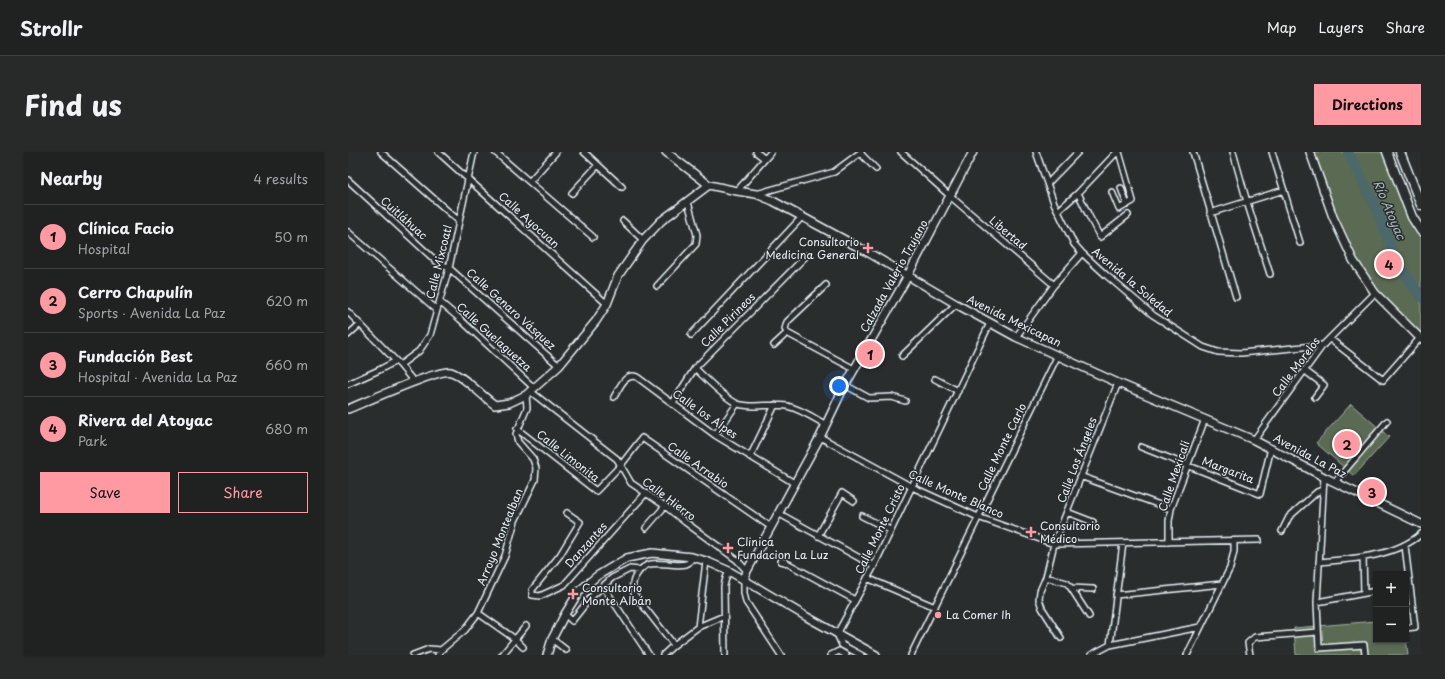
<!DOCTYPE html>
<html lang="en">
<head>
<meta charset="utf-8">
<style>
	:root { --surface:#202222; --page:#282a2a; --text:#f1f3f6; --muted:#a2a4a5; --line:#3d3f40; --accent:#ff9aa2 }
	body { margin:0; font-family:"Playpen Sans",sans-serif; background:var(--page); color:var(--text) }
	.controls { position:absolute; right:12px; bottom:12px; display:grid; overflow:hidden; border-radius:0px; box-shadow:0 1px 3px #0004 }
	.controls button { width:36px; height:36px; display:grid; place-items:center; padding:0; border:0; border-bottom:1px solid var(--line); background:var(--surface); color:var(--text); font:20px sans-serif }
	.you { position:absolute; left:491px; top:234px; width:14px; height:14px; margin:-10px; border:3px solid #fff; border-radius:50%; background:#1a73e8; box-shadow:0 0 0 6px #1a73e833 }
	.badge { display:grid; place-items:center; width:26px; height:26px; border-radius:50%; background:var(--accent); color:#111; font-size:13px; font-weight:700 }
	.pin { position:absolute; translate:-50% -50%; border:2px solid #fff; box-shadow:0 1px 4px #0006 }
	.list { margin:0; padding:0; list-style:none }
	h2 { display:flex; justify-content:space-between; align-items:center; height:52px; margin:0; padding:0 16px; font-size:17px }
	h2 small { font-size:13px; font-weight:400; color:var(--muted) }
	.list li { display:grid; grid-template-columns:26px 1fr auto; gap:12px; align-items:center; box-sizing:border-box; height:64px; padding:0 16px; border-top:1px solid var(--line) }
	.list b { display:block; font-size:15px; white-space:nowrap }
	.list p { margin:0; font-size:13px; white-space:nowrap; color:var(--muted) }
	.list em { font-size:13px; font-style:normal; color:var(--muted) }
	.actions { display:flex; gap:8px; padding:12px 16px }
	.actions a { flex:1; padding:9px 0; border:1px solid var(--accent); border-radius:0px; text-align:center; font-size:14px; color:var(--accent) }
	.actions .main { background:var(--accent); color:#111 }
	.map { position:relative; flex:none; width:1073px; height:503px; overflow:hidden; border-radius:0px }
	header { display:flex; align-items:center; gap:24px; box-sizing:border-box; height:56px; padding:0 20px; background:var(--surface); border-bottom:1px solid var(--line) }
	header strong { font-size:19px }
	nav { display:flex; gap:22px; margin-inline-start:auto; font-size:14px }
	.intro { display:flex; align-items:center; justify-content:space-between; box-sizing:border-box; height:96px; padding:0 24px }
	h1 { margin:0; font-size:28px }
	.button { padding:10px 18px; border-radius:0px; background:var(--accent); color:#111; font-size:14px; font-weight:700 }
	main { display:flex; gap:24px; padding:0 24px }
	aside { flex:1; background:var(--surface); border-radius:0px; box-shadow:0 1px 3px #0004 }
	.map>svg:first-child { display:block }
</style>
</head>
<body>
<header>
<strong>Strollr</strong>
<nav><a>Map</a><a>Layers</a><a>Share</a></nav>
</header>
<div class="intro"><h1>Find us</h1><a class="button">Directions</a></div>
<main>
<aside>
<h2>Nearby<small>4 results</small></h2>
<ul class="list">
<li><span class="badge">1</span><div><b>Clínica Facio</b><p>Hospital</p></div><em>50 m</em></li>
<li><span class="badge">2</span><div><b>Cerro Chapulín</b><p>Sports · Avenida La Paz</p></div><em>620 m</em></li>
<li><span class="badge">3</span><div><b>Fundación Best</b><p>Hospital · Avenida La Paz</p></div><em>660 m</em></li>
<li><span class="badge">4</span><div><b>Rivera del Atoyac</b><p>Park</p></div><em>680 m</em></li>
</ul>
<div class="actions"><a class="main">Save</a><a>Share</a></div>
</aside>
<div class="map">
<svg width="1073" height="503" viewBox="0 0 1073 503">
	<rect width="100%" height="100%" fill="#2a2d2e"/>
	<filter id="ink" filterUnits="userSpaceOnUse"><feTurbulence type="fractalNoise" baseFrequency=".025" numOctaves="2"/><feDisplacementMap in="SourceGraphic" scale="8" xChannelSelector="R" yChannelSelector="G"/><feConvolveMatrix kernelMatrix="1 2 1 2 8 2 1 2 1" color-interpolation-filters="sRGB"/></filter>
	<g filter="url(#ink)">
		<!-- green -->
		<path fill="#5a6a52" stroke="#a1aea5" d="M 962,0 L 1039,0 L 1073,77 L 1073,187 L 1027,141 L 993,83 Z
			M 1003,252 L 1041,285 L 1006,324 L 968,291 Z
			M 1028,469 L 1028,488 L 1058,488 L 1058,485 L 1060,503 L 948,503 L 946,476 Z"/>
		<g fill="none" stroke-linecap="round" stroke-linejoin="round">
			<!-- river -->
			<path stroke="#4b686d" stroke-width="10" d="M 1000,0 L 1028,55 L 1047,106 L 1073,145"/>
			<!-- street casing -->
			<g stroke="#e8f1f8" stroke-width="8">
				<path id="street" d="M 33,0 L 111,69
					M 90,0 L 259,152
					M 147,0 L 245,85
					M 236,0 L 274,35
					M 408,0 L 417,7
					M 553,0 L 602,44 L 706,133
					M 688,0 L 706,51 L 726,92 L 734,101 L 758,123 L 805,163 L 855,195 L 870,200 L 893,201 L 975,193
					M 845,0 L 888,145
					M 885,0 L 899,50 L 922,122
					M 924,0 L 952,91
					M 512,1 L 528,17
					M 0,28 L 88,109 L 101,116 L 211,214
					M 182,29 L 208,0
					M 700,31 L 730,0
					M 773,36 L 779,53
					M 389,39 L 423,0
					M 764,40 L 771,57 L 785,49 L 771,0
					M 224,41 L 250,13
					M 730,41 L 741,64 L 752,85 L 780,63
					M 408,42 L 486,20 L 513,0
					M 710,59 L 730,41 L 769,0
					M 862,61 L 936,38
					M 275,69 L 295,88
					M 0,80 L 89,158
					M 309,134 L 348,92 L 349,83 L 340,50
					M 92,150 L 112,167 L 186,236
					M 0,160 L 52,213 L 66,230
					M 439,181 L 506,217
					M 439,181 L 437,177 L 439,170 L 478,133
					M 0,183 L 12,172
					M 343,183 L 454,65
					M 668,185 L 706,133 L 734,101
					M 982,187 L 1035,228 L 1072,186
					M 426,193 L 439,181
					M 554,204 L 608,152
					M 52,213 L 71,199 L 82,183 L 101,116 L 126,0
					M 347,216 C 356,225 379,248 390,252 C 405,257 423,251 439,254 C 453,257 466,266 478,273
					M 956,218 L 976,233 L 967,245
					M 587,227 L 610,239
					M 0,232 L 31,218 L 48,209
					M 497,233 L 521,246 L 544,245 L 557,249
					M 182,239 L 269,307 L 283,331 L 317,354 L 337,370 L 389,408 L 399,419
					M 266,245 C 271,237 277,220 289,225 L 367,283 L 446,331
					M 324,252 L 347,216 L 458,104
					M 169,277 L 248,339 L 273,313 L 294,286 L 423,375
					M 367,283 L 389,252
					M 472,285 L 564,335 L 630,365 L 706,392 L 911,388
					M 906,288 L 975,193 L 1027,141
					M 793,295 L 912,342 L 923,296
					M 402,305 L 427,253
					M 732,324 L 823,357
					M 976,325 L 969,450 L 971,496 L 1016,493 L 1017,503
					M 987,330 L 1039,269
					M 719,360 L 745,370
					M 219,361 L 232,370 L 212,403 L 184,438 L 184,443 L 192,444 L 216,433 L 298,341
					M 430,361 L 526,414
					M 514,364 L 542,378
					M 298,376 L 317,354
					M 934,379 L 941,365 L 969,340 L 974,338
					M 470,384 L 494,341 L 506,349
					M 821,390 L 821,369 L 823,357 L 857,267
					M 1057,394 L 1067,475 L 1058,476
					M 1015,405 L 1016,441
					M 433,409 L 437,410 L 507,448
					M 971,410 C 1003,407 1047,405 1073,382
					M 698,425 L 719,431 L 723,436 L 741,464
					M 519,426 L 587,455
					M 396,428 L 396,441 L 398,450 L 433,503
					M 255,434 L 301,503
					M 723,436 L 745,437
					M 768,443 L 874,432
					M 969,450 L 1028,439
					M 130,461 L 167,487 L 175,495
					M 217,462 L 224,469 L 243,445 L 264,426 L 282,417 L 292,418
					M 350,475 L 358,409
					M 713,486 L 694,456 L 691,447 L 692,439 L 698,425 L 706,392 L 770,231
					M 204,487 L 218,498
					M 326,493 L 286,442 C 284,434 284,429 289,422 C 301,403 322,416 338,412 C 342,411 343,408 344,405
					M 762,493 L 775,391
					M 65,503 L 81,497 L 93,498
					M 90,503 L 93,498 L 117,478 L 130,461 L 157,404 L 167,369 L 187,328 L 188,316 L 185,307 L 170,290 L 168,282 L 179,256 L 178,243
					M 154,503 L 178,474
					M 315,503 L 326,493 L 350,475 L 376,464
					M 377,503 L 376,434 L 378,426 L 381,419
					M 483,503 L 491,499 L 498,503
					M 513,503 L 494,493 L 489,482 L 526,414 L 642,171
					M 563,503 L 710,203
					M 743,503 L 762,493 L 852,475
					M 839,503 L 882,416 L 886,399 L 886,390
					M 902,503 L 900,491 L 907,485 L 970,480"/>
			</g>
			<!-- secondary casing -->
			<g stroke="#e8f1f8" stroke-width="10">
				<path id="secondary" d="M 318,0 L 361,33 L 389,39 L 408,42 L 425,49 L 521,101 L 608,152 L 668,185 L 770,231 L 906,288 L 976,325 L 1073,372
					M 962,0 L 985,65 L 1005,108 L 1027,141 L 1073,187
					M 0,257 C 15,251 93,216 103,220 C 116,224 135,245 147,253 L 161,251 L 178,243 L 211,214 L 248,169 L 259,152 L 270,124 L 295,88 L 313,69 L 361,33
					M 396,428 L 399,419 L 472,285 L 495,237 L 557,129 L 625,0
					M 199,503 L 204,487 L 217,462 L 232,438 L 249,424 L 279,406 L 304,401 L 344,405 L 358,409 L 381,419 L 459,465 L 528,503"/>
			</g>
			<!-- primary casing -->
			<g stroke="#e8f1f8" stroke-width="11">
				<path id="primary" d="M 1039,0 L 1064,65 L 1073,79
					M 1052,0 L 1073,53"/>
			</g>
			<!-- street -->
			<use href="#street" stroke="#2a2d2e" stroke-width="5"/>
			<!-- secondary -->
			<use href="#secondary" stroke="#2a2d2e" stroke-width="7"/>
			<!-- primary -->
			<use href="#primary" stroke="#2a2d2e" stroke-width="8"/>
		</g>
	</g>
	<!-- markers -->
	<g fill="#ff9aa2" stroke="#2a2d2e" stroke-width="1.5">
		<path d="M518 90h4v4h4v4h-4v4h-4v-4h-4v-4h4z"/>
		<path d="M681 374h4v4h4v4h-4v4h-4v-4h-4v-4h4z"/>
		<path d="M378 390h4v4h4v4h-4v4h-4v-4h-4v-4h4z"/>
		<path d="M223 436h4v4h4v4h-4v4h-4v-4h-4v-4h4z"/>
		<circle cx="590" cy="463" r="4"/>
	</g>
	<g text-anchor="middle" stroke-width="3" stroke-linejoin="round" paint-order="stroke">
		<!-- street labels -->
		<g font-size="11" fill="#e8f1f8" stroke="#2a2d2e">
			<text transform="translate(56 66) rotate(42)" y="4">Cuitláhuac</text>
			<text transform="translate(181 68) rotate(42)" y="4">Calle Ayocuan</text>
			<text transform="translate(660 81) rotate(40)" y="4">Libertad</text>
			<text transform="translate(91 110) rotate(-76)" y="4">Calle Mixcoatl</text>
			<text transform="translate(546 124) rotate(-61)" y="4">Calzada Valerio Trujano</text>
			<text transform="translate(784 130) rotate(40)" y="4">Avenida la Soledad</text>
			<text transform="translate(163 157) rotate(42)" y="4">Calle Genaro Vásquez</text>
			<text transform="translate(380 168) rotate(-45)" y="4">Calle Pirineos</text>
			<text transform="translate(666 169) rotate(26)" y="4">Avenida Mexicapan</text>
			<text transform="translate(146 185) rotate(42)" y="4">Calle Guelaguetza</text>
			<text transform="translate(948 215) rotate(-53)" y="4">Calle Morelos</text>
			<text transform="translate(357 262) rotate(35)" y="4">Calle los Alpes</text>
			<text transform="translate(654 295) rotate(-64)" y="4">Calle Monte Carlo</text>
			<text transform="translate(220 304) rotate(38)" y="4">Calle Limonita</text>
			<text transform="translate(962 304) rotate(28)" y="4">Avenida La Paz</text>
			<text transform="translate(729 308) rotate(-69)" y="4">Calle Los Ángeles</text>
			<text transform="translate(350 313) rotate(35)" y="4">Calle Arrabio</text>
			<text transform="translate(880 318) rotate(21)" y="4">Margarita</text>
			<text transform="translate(826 324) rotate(-71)" y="4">Calle Mexicali</text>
			<text transform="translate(608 342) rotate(24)" y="4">Calle Monte Blanco</text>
			<text transform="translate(321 347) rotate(37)" y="4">Calle Hierro</text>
			<text transform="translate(532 377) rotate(-64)" y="4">Calle Monte Cristo</text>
			<text transform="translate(152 385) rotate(-68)" y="4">Arroyo Montealban</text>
			<text transform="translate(238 393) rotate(-48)" y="4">Danzantes</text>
		</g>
		<!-- poi labels -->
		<g font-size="11" fill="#e8f1f8" stroke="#2a2d2e" text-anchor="start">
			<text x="511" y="94" text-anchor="end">Consultorio<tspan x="511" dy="13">Medicina General</tspan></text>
			<text x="692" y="378">Consultorio<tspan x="692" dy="13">Médico</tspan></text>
			<text x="389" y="394">Clinica<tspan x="389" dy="13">Fundacion La Luz</tspan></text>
			<text x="234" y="440">Consultorio<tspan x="234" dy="13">Monte Albán</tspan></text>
			<text x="598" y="467">La Comer Ih</text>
		</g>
		<!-- water labels -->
		<g font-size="12" font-style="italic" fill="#a9bac0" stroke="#2a2d2e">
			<text transform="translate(1041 58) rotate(67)" y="4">Río Atoyac</text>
		</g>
	</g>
</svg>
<div class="controls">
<button>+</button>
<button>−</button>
</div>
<div class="you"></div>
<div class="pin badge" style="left:522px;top:202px">1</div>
<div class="pin badge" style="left:999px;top:292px">2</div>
<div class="pin badge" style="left:1024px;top:340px">3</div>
<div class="pin badge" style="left:1041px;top:112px">4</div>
</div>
</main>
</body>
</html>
